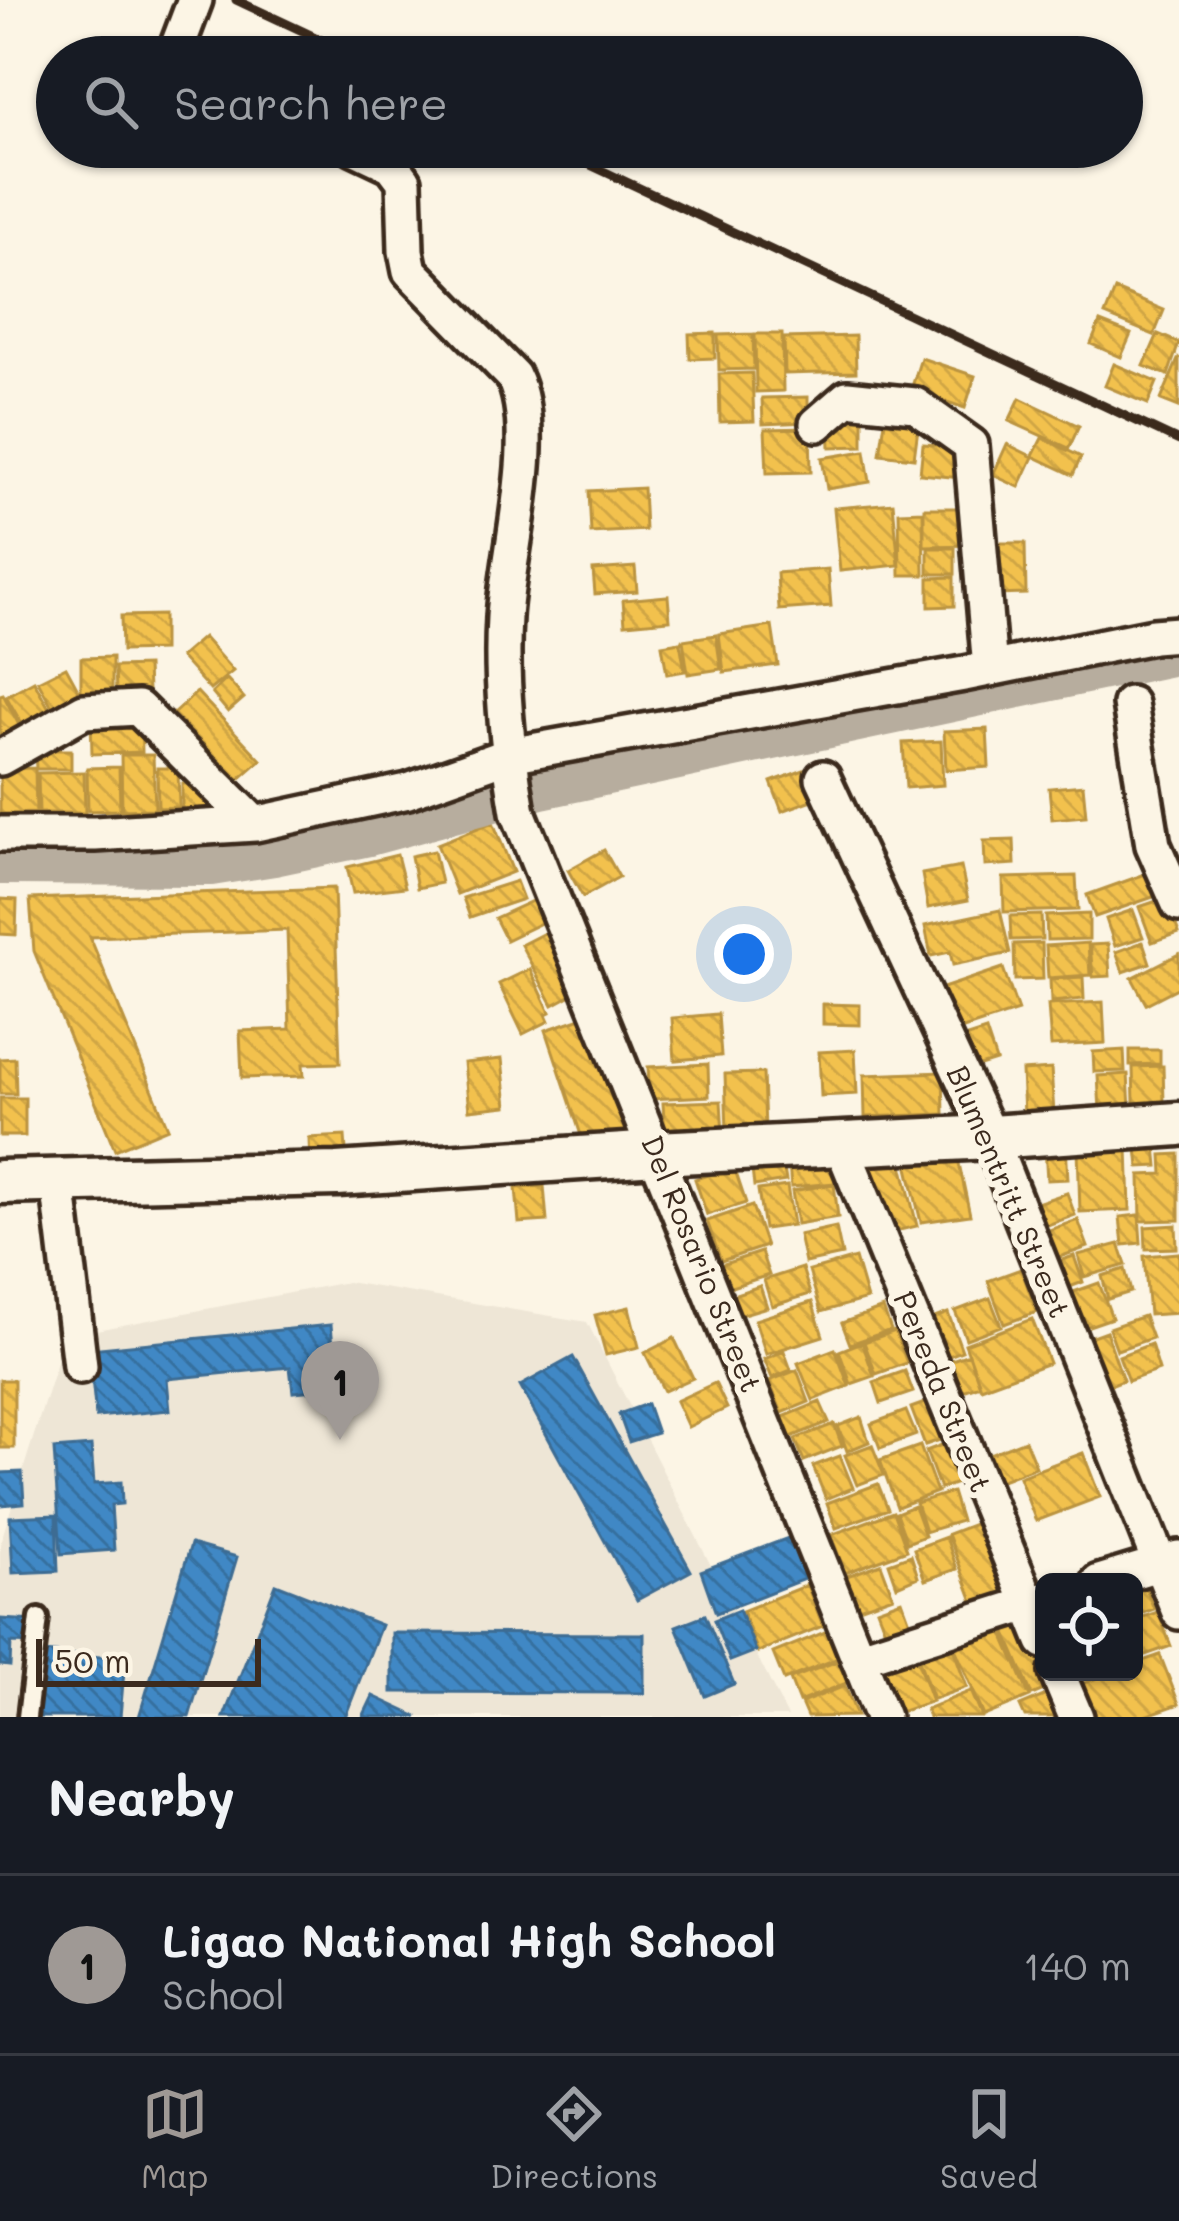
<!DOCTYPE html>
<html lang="en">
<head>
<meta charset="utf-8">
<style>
	:root { --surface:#171b24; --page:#242831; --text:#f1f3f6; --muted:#9ea1a6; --line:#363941; --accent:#9f9995 }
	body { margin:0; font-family:Mali,sans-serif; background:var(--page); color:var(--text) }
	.controls { position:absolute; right:36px; bottom:36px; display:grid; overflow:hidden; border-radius:18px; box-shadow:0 3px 9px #0004 }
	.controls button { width:108px; height:108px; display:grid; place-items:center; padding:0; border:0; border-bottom:3px solid var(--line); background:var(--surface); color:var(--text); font:60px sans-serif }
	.scale { position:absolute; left:36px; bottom:30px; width:225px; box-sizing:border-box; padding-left:12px; border:6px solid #3b2a1e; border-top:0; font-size:33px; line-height:42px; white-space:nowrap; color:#3b2a1e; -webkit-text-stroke:9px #fcf5e5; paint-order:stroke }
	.you { position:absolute; left:744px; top:954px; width:42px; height:42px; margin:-30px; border:9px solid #fff; border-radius:50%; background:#1a73e8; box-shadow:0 0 0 18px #1a73e833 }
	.badge { display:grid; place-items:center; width:78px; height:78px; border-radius:50%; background:var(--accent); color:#111; font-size:39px; font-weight:700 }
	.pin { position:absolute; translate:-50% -99px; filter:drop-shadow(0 3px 6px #0008) }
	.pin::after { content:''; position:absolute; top:63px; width:42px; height:36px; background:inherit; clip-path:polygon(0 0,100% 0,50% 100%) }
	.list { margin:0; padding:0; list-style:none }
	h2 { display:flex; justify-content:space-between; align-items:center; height:156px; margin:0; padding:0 48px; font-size:51px }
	h2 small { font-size:39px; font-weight:400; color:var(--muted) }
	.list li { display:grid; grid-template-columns:78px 1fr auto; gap:36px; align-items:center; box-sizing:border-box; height:180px; padding:0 48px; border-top:3px solid var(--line) }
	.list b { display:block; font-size:45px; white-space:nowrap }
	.list p { margin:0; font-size:39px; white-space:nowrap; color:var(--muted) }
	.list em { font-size:39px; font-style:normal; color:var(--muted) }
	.icon { flex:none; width:66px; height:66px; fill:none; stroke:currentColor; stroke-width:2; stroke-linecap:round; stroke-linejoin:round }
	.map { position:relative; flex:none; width:1179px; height:1717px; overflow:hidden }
	.search { position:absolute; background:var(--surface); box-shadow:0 3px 9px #0004; left:36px; right:36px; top:36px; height:132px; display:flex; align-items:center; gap:30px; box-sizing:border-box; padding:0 42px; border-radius:66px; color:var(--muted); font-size:45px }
	.sheet { height:336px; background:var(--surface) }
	nav { display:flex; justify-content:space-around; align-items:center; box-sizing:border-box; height:168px; border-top:3px solid var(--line); background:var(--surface); font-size:33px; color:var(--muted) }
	nav a { display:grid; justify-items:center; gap:6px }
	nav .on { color:var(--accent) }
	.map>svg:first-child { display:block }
</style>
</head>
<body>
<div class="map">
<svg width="1179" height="1717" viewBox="0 0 1179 1717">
	<defs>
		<pattern id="homes-back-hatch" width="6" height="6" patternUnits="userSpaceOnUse" patternTransform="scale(3)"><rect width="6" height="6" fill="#f2c14e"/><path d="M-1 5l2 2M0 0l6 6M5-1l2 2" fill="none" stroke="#d0a644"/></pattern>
		<pattern id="schools-back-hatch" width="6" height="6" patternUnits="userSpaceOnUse" patternTransform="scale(3)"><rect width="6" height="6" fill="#3f88c5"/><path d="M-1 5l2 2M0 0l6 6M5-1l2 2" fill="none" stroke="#366f9f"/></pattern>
	</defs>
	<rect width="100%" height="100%" fill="#fcf5e5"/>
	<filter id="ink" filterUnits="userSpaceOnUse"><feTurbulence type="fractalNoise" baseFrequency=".00833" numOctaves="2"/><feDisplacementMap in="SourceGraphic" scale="24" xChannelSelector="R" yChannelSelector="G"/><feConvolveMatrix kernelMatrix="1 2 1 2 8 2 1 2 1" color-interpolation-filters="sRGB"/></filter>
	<g filter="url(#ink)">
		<!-- built -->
		<path fill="#eee6d6" d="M 347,1282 L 587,1322 L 788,1717 L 0,1717 L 0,1544 L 65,1336 Z"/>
		<!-- homes -->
		<path fill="url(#homes-back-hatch)" stroke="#bb9440" stroke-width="3" d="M 1115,290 L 1164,310 L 1154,335 L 1105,315 Z
			M 1100,322 L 1131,334 L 1121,357 L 1091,344 Z
			M 715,333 L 715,358 L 690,359 L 689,334 Z
			M 753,334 L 754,369 L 719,370 L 718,335 Z
			M 755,334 L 782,334 L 783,391 L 756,392 Z
			M 1158,334 L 1179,343 L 1168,375 L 1144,366 Z
			M 855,336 L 856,372 L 785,374 L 784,338 Z
			M 1179,357 L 1179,407 L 1161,400 Z
			M 921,358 L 975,376 L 965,408 L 911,390 Z
			M 1114,364 L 1157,382 L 1148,404 L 1105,386 Z
			M 752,373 L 754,421 L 720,422 L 719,374 Z
			M 808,397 L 808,422 L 763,424 L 762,398 Z
			M 1020,398 L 1079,426 L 1069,448 L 1009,421 Z
			M 887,408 L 920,413 L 914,458 L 880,454 Z
			M 863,419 L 863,446 L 830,447 L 829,420 Z
			M 810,428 L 811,472 L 767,473 L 765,429 Z
			M 1042,438 L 1081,457 L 1073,475 L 1033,456 Z
			M 923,444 L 965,447 L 962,478 L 920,474 Z
			M 1007,444 L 1033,457 L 1019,487 L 993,475 Z
			M 865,451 L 870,482 L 827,489 L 822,458 Z
			M 643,488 L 645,530 L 591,533 L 589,491 Z
			M 893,503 L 899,565 L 840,571 L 834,508 Z
			M 924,508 L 976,508 L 976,545 L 924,546 Z
			M 923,511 L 924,575 L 900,575 L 899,512 Z
			M 995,543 L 1025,543 L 1026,594 L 995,595 Z
			M 928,548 L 955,548 L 955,574 L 928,574 Z
			M 635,567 L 637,591 L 595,594 L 593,570 Z
			M 828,569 L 831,606 L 779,610 L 777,573 Z
			M 954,577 L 954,606 L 929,607 L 929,578 Z
			M 668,596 L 670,620 L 625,624 L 623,600 Z
			M 163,615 L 163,650 L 122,651 L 121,616 Z
			M 772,626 L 778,665 L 724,672 L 719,634 Z
			M 716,635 L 721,669 L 688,674 L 683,640 Z
			M 203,637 L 233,671 L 210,690 L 180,657 Z
			M 680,642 L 685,671 L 667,674 L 662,645 Z
			M 112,657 L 112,691 L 81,692 L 81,658 Z
			M 147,666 L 148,691 L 116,692 L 115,667 Z
			M 66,667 L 84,700 L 56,714 L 38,681 Z
			M 227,679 L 244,698 L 228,712 L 212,693 Z
			M 34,681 L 51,712 L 23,726 L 6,696 Z
			M 197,692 L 261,760 L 237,781 L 173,714 Z
			M 3,694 L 21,729 L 0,740 L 0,695 Z
			M 141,715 L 142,752 L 92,754 L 91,717 Z
			M 987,729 L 989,767 L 946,770 L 944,731 Z
			M 941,741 L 943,785 L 906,788 L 903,743 Z
			M 35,750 L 71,750 L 71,769 L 36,769 Z
			M 121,755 L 153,755 L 155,809 L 122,810 Z
			M 119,767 L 120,810 L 88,811 L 87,768 Z
			M 35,768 L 36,813 L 0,814 L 0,769 Z
			M 157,768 L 178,768 L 179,807 L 158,808 Z
			M 804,770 L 815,799 L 782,811 L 771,782 Z
			M 84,772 L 85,813 L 39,813 L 38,773 Z
			M 213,783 L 223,811 L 182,812 L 182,784 Z
			M 1083,785 L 1086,816 L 1052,819 L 1049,788 Z
			M 493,822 L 513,872 L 457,894 L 437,844 Z
			M 1014,840 L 1015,864 L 985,866 L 984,841 Z
			M 604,850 L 619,877 L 583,897 L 568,870 Z
			M 434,851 L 441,883 L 417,888 L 411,856 Z
			M 397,855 L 405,887 L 353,893 L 347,867 Z
			M 961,867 L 968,900 L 928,908 L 922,874 Z
			M 1151,872 L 1159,895 L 1095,917 L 1087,895 Z
			M 1076,876 L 1078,910 L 1004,912 L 1003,878 Z
			M 516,881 L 523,899 L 470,917 L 463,898 Z
			M 334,888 L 340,1063 L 303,1064 L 304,1076 L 242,1078 L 240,1031 L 290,1029 L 287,930 L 90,937 L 168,1128 L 115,1150 L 34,951 L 30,899 Z
			M 541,897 L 551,918 L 506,940 L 495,918 Z
			M 1166,898 L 1179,933 L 1152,942 L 1139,907 Z
			M 0,899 L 17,900 L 16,935 L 0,934 Z
			M 1000,910 L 1010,953 L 953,965 L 950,952 L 931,956 L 925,926 Z
			M 1133,910 L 1143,937 L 1115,946 L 1106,919 Z
			M 1089,914 L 1089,939 L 1047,940 L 1046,916 Z
			M 1041,915 L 1042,939 L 1011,940 L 1010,916 Z
			M 556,927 L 588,986 L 553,1005 L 521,945 Z
			M 1143,942 L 1150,963 L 1123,972 L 1116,952 Z
			M 1042,943 L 1043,979 L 1015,980 L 1014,944 Z
			M 1088,943 L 1090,975 L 1048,978 L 1046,946 Z
			M 1108,944 L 1110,976 L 1093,977 L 1090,945 Z
			M 1179,954 L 1179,987 L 1146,1004 L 1132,978 Z
			M 1003,968 L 1018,1011 L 954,1032 L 940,989 Z
			M 530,969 L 550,1012 L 546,1014 L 549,1021 L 523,1034 L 499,984 Z
			M 1083,977 L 1084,999 L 1051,1002 L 1050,979 Z
			M 1103,1002 L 1105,1043 L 1051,1046 L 1048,1005 Z
			M 823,1004 L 860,1005 L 860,1025 L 823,1024 Z
			M 596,1013 L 635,1131 L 585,1147 L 546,1030 Z
			M 718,1014 L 721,1056 L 675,1060 L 672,1018 Z
			M 986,1031 L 996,1061 L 970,1069 L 961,1039 Z
			M 855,1050 L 857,1094 L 821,1096 L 819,1052 Z
			M 1124,1050 L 1125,1071 L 1094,1072 L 1093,1052 Z
			M 1130,1050 L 1160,1050 L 1160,1064 L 1130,1065 Z
			M 15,1058 L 16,1094 L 0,1094 L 0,1059 Z
			M 502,1059 L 507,1106 L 469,1110 L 464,1063 Z
			M 708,1064 L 709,1096 L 650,1099 L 648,1067 Z
			M 1163,1066 L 1164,1102 L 1134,1103 L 1133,1067 Z
			M 1051,1069 L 1054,1113 L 1024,1115 L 1022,1071 Z
			M 943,1072 L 944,1114 L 865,1117 L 864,1075 Z
			M 763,1073 L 765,1130 L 727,1132 L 725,1074 Z
			M 1128,1074 L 1130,1109 L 1100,1111 L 1098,1076 Z
			M 0,1098 L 25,1098 L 25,1136 L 0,1136 Z
			M 721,1101 L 723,1135 L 665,1138 L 663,1103 Z
			M 345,1136 L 347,1165 L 310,1167 L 309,1138 Z
			M 1066,1145 L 1068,1179 L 1047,1180 L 1045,1147 Z
			M 1156,1146 L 1158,1166 L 1139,1167 L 1137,1148 Z
			M 1128,1147 L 1130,1210 L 1080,1212 L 1078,1149 Z
			M 957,1154 L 970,1215 L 921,1222 L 906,1159 Z
			M 1179,1154 L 1179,1220 L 1141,1221 L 1140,1175 L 1163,1174 L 1162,1155 Z
			M 900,1156 L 917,1226 L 883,1234 L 866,1164 Z
			M 782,1158 L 786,1181 L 754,1186 L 751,1162 Z
			M 833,1159 L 835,1183 L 791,1187 L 789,1164 Z
			M 734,1167 L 746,1203 L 707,1215 L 695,1179 Z
			M 834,1184 L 838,1217 L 797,1224 L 792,1191 Z
			M 544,1186 L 547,1221 L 519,1223 L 516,1188 Z
			M 787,1186 L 793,1225 L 764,1229 L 758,1190 Z
			M 1067,1193 L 1075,1215 L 1039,1228 L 1031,1205 Z
			M 752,1206 L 766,1246 L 721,1261 L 707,1221 Z
			M 1139,1215 L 1141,1243 L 1123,1245 L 1120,1217 Z
			M 1078,1220 L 1088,1247 L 1045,1262 L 1035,1235 Z
			M 1176,1225 L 1177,1248 L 1146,1249 L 1145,1227 Z
			M 836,1227 L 842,1255 L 805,1263 L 799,1235 Z
			M 1119,1244 L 1126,1265 L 1084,1277 L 1078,1255 Z
			M 761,1252 L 769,1275 L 728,1288 L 721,1265 Z
			M 1179,1253 L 1179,1313 L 1149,1315 L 1144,1256 Z
			M 1074,1256 L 1083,1282 L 1059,1291 L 1050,1264 Z
			M 855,1258 L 867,1299 L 821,1312 L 809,1271 Z
			M 802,1268 L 810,1294 L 772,1306 L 764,1280 Z
			M 1021,1269 L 1037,1312 L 1004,1324 L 988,1281 Z
			M 1125,1269 L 1131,1292 L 1108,1299 L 1102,1276 Z
			M 1099,1283 L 1112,1318 L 1077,1330 L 1065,1295 Z
			M 760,1286 L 767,1307 L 737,1316 L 730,1296 Z
			M 990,1298 L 1001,1326 L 966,1339 L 955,1311 Z
			M 812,1302 L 823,1336 L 766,1354 L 755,1320 Z
			M 629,1307 L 639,1347 L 606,1355 L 595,1315 Z
			M 883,1308 L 891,1330 L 850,1344 L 842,1323 Z
			M 948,1313 L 962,1351 L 936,1361 L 921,1323 Z
			M 1144,1316 L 1152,1338 L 1117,1350 L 1109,1328 Z
			M 1032,1319 L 1049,1363 L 981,1388 L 965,1344 Z
			M 895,1331 L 907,1363 L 876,1374 L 864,1342 Z
			M 1106,1331 L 1123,1380 L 1102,1388 L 1084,1339 Z
			M 674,1338 L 693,1378 L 664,1391 L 645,1353 Z
			M 862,1342 L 874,1376 L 851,1384 L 839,1351 Z
			M 1151,1344 L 1159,1370 L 1128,1381 L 1119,1356 Z
			M 835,1349 L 849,1386 L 813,1400 L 798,1363 Z
			M 784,1351 L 791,1370 L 772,1378 L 764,1359 Z
			M 969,1354 L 980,1385 L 952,1395 L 940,1364 Z
			M 797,1370 L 809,1402 L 782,1413 L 769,1381 Z
			M 905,1371 L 913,1392 L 881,1403 L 874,1382 Z
			M 0,1380 L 14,1380 L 14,1448 L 0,1448 Z
			M 715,1383 L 727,1408 L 688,1427 L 676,1401 Z
			M 933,1400 L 946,1438 L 925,1445 L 911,1408 Z
			M 820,1402 L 829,1422 L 786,1439 L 778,1419 Z
			M 906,1411 L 916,1435 L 880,1448 L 871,1424 Z
			M 861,1417 L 869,1442 L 847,1451 L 838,1426 Z
			M 834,1424 L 842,1446 L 804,1461 L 795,1439 Z
			M 1025,1440 L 1036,1467 L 999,1481 L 989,1454 Z
			M 950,1442 L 965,1480 L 940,1489 L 926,1451 Z
			M 872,1445 L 884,1475 L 857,1485 L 845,1455 Z
			M 920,1446 L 937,1492 L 897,1507 L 880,1460 Z
			M 1083,1453 L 1100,1497 L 1036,1521 L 1019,1477 Z
			M 840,1456 L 853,1488 L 826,1499 L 813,1466 Z
			M 878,1484 L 888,1509 L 836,1528 L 827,1503 Z
			M 952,1492 L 961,1521 L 925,1532 L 916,1503 Z
			M 914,1506 L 925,1536 L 907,1543 L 896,1513 Z
			M 893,1512 L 907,1550 L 845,1573 L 831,1535 Z
			M 977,1523 L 1005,1599 L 976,1609 L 948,1534 Z
			M 946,1537 L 957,1569 L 925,1580 L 914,1549 Z
			M 911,1555 L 918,1577 L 897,1586 L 889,1563 Z
			M 881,1564 L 893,1596 L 853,1610 L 841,1578 Z
			M 1142,1578 L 1154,1609 L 1134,1616 L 1134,1582 Z
			M 807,1585 L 823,1626 L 758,1652 L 742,1611 Z
			M 902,1600 L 913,1630 L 888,1638 L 877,1609 Z
			M 1158,1612 L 1171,1646 L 1134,1659 L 1134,1620 Z
			M 1024,1623 L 1051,1687 L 1032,1695 L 1005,1631 Z
			M 1001,1629 L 1030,1697 L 984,1716 L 955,1648 Z
			M 830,1630 L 841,1657 L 784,1680 L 773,1653 Z
			M 950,1640 L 967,1687 L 933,1699 L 916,1652 Z
			M 913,1649 L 932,1701 L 894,1714 L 875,1663 Z
			M 1160,1655 L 1179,1704 L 1142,1717 L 1083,1717 L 1073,1687 L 1113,1672 L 1134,1672 L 1134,1664 Z
			M 840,1660 L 849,1682 L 799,1702 L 790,1679 Z
			M 845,1686 L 857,1716 L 807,1717 L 801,1703 Z
			M 971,1691 L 982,1717 L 929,1717 L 926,1709 Z
			M 1051,1693 L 1061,1717 L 1025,1717 L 1020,1706 Z"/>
		<!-- schools -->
		<path fill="url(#schools-back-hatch)" stroke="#3e6c93" stroke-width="3" d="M 331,1325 L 337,1388 L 293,1392 L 290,1367 L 167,1379 L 170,1410 L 96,1417 L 89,1349 Z
			M 573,1357 L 691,1571 L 637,1600 L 520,1386 Z
			M 647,1404 L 657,1433 L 629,1442 L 619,1414 Z
			M 91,1446 L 94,1484 L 121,1482 L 122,1504 L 111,1505 L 114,1550 L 61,1554 L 54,1449 Z
			M 22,1472 L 24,1503 L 0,1505 L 0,1473 Z
			M 56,1515 L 58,1571 L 13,1573 L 10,1517 Z
			M 791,1537 L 807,1578 L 716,1613 L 701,1571 Z
			M 191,1544 L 237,1557 L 189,1717 L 139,1717 Z
			M 276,1584 L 381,1625 L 345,1717 L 224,1717 Z
			M 739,1610 L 756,1651 L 730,1661 L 714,1620 Z
			M 705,1615 L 734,1684 L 705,1696 L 676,1626 Z
			M 0,1619 L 35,1621 L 34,1644 L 11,1643 L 10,1666 L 0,1665 Z
			M 392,1633 L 644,1634 L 644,1693 L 392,1692 Z
			M 43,1652 L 125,1659 L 120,1717 L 37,1717 Z
			M 373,1696 L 418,1717 L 363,1717 Z"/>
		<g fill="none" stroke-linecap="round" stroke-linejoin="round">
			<!-- river -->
			<path stroke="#b7ad9e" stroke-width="54" d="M 0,858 L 210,859 L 273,849 L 368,829 L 540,782 L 1179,647"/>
			<!-- service casing -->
			<g stroke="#3b2a1e" stroke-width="26">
				<path id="service" d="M 27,1717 L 39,1618"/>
			</g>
			<!-- minor casing -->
			<g stroke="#3b2a1e" stroke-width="42">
				<path id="minor" d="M 180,57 L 178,45 L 195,0
					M 354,147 L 392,165 L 404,181 L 406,251 L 410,271 L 513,376 C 541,433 508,552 504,617 C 500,683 507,747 518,812 L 882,1717
					M 817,424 L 847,398 L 915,405 L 971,445 L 990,669
					M 1130,704 L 1153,845 L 1179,904
					M 0,758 L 84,711 L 138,708 L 255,824
					M 823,778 L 990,1137 L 1179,1612
					M 0,834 L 95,834 L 255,824 L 408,791 L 509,755 L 964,674 L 1153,636 L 1179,634
					M 841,1144 L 1044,1641
					M 58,1181 L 80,1366
					M 1099,1582 L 1178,1558
					M 858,1658 L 1044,1599
					M 1057,1672 L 1076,1717"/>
			</g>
			<!-- tertiary casing -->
			<g stroke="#3b2a1e" stroke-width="51">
				<path id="tertiary" d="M 0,1182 L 337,1174 L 656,1153 L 990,1137 L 1179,1124"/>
			</g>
			<!-- service -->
			<use href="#service" stroke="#fcf5e5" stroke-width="16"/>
			<!-- minor -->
			<use href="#minor" stroke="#fcf5e5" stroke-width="33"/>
			<!-- tertiary -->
			<use href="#tertiary" stroke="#fcf5e5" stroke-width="42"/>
			<!-- rail -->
			<path stroke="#3b2a1e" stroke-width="9" d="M 236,0 L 358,57
				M 552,147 L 1179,441"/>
		</g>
	</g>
	<g text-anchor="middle" stroke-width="12" stroke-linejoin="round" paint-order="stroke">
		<!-- street labels -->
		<g font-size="30" fill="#3b2a1e" stroke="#fcf5e5">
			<text transform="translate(1008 1192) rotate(67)" y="10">Blumentritt Street</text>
			<text transform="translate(701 1264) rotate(68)" y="10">Del Rosario Street</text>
			<text transform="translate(942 1392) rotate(68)" y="10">Pereda Street</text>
		</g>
	</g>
</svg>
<div class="controls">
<button><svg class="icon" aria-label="locate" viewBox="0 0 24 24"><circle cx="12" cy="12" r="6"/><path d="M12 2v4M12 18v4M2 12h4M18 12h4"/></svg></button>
</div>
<div class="scale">50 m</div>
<div class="you"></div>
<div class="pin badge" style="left:340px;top:1440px">1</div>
<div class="search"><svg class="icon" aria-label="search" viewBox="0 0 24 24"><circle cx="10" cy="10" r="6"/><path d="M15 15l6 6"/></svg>Search here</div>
</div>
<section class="sheet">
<h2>Nearby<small></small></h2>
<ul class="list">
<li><span class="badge">1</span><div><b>Ligao National High School</b><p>School</p></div><em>140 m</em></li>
</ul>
</section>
<nav>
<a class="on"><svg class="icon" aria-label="map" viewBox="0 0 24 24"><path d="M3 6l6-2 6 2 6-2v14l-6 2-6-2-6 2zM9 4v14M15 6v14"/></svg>Map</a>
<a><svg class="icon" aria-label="directions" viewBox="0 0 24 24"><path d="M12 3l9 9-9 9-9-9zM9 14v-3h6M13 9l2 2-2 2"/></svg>Directions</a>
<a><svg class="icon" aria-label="saved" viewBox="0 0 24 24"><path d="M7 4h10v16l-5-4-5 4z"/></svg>Saved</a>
</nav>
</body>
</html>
